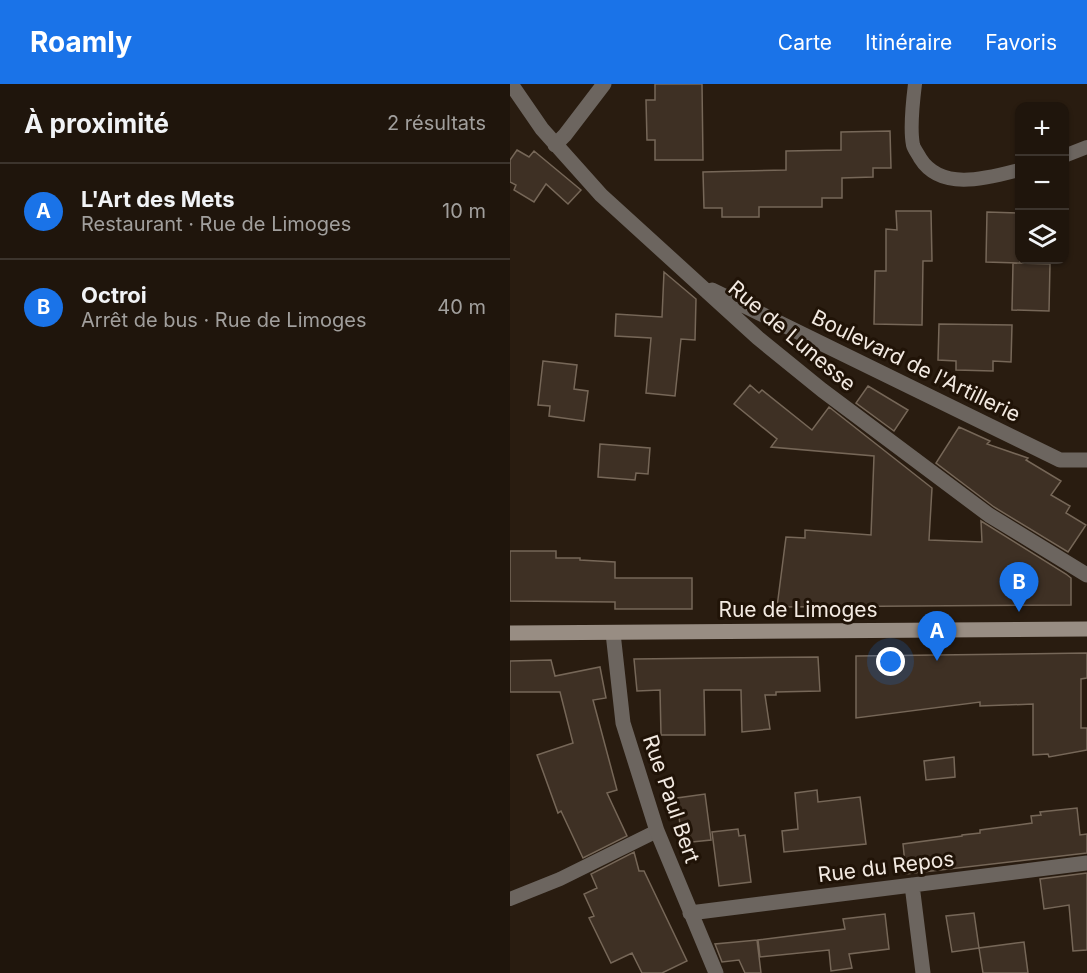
<!DOCTYPE html>
<html lang="fr">
<head>
<meta charset="utf-8">
<style>
	:root { --surface:#1f150c; --page:#2c221a; --text:#f1f3f6; --muted:#a19f9d; --line:#3c342d; --accent:#1a73e8 }
	body { margin:0; font-family:Inter,sans-serif; background:var(--page); color:var(--text) }
	.controls { position:absolute; right:18px; top:18px; display:grid; overflow:hidden; border-radius:12px; box-shadow:0 2px 4px #0004 }
	.controls button { width:54px; height:54px; display:grid; place-items:center; padding:0; border:0; border-bottom:2px solid var(--line); background:var(--surface); color:var(--text); font:30px sans-serif }
	.you { position:absolute; left:381px; top:578px; width:21px; height:21px; margin:-15px; border:4px solid #fff; border-radius:50%; background:#1a73e8; box-shadow:0 0 0 9px #1a73e833 }
	.badge { display:grid; place-items:center; width:39px; height:39px; border-radius:50%; background:var(--accent); color:#fff; font-size:20px; font-weight:700 }
	.pin { position:absolute; translate:-50% -50px; filter:drop-shadow(0 2px 3px #0008) }
	.pin::after { content:''; position:absolute; top:32px; width:21px; height:18px; background:inherit; clip-path:polygon(0 0,100% 0,50% 100%) }
	.list { margin:0; padding:0; list-style:none }
	h2 { display:flex; justify-content:space-between; align-items:center; height:78px; margin:0; padding:0 24px; font-size:26px }
	h2 small { font-size:20px; font-weight:400; color:var(--muted) }
	.list li { display:grid; grid-template-columns:39px 1fr auto; gap:18px; align-items:center; box-sizing:border-box; height:96px; padding:0 24px; border-top:2px solid var(--line) }
	.list b { display:block; font-size:22px; white-space:nowrap }
	.list p { margin:0; font-size:20px; white-space:nowrap; color:var(--muted) }
	.list em { font-size:20px; font-style:normal; color:var(--muted) }
	.icon { flex:none; width:33px; height:33px; fill:none; stroke:currentColor; stroke-width:2; stroke-linecap:round; stroke-linejoin:round }
	.map { position:relative; flex:none; width:577px; height:889px; overflow:hidden }
	header { display:flex; align-items:center; gap:36px; box-sizing:border-box; height:84px; padding:0 30px; background:var(--accent); color:#fff }
	header strong { font-size:28px }
	nav { display:flex; gap:33px; margin-inline-start:auto; font-size:21px }
	main { display:flex }
	aside { flex:1; background:var(--surface) }
	.map>svg:first-child { display:block }
</style>
</head>
<body>
<header>
<strong>Roamly</strong>
<nav><a>Carte</a><a>Itinéraire</a><a>Favoris</a></nav>
</header>
<main>
<aside>
<h2>À proximité<small>2 résultats</small></h2>
<ul class="list">
<li><span class="badge">A</span><div><b>L'Art des Mets</b><p>Restaurant · Rue de Limoges</p></div><em>10 m</em></li>
<li><span class="badge">B</span><div><b>Octroi</b><p>Arrêt de bus · Rue de Limoges</p></div><em>40 m</em></li>
</ul>
</aside>
<div class="map">
<svg width="577" height="889" viewBox="0 0 577 889">
	<rect width="100%" height="100%" fill="#291c10"/>
	<!-- building -->
	<path fill="#3e3024" stroke="#766758" stroke-width="1.5" d="M 145,0 L 192,0 L 193,76 L 145,76 L 145,56 L 137,56 L 136,16 L 145,16 Z
		M 380,47 L 381,84 L 363,84 L 363,93 L 332,94 L 332,114 L 312,114 L 312,123 L 249,123 L 249,133 L 212,133 L 212,124 L 194,124 L 193,88 L 276,86 L 276,67 L 331,66 L 331,48 Z
		M 7,66 L 19,73 L 24,67 L 71,106 L 58,120 L 36,100 L 24,118 L 4,106 L 6,101 L 0,98 L 0,76 Z
		M 386,127 L 421,127 L 422,177 L 413,177 L 412,241 L 364,240 L 365,187 L 376,187 L 376,145 L 387,146 Z
		M 477,128 L 510,129 L 510,179 L 476,178 Z
		M 503,179 L 540,180 L 539,227 L 502,226 Z
		M 154,188 L 186,215 L 185,256 L 171,255 L 165,312 L 136,309 L 141,254 L 105,252 L 106,230 L 152,233 Z
		M 429,240 L 502,241 L 501,278 L 483,277 L 483,287 L 446,286 L 446,277 L 428,276 Z
		M 33,277 L 67,281 L 64,305 L 78,307 L 74,337 L 39,332 L 40,322 L 28,321 Z
		M 240,301 L 249,309 L 252,306 L 302,346 L 319,323 L 422,404 L 419,456 L 472,458 L 471,437 L 556,490 L 561,494 L 561,521 L 267,523 L 276,453 L 295,454 L 295,446 L 361,451 L 364,372 L 261,363 L 267,355 L 224,320 Z
		M 358,302 L 398,326 L 384,347 L 346,319 Z
		M 449,343 L 480,357 L 477,360 L 518,374 L 516,376 L 551,397 L 541,411 L 560,422 L 556,429 L 576,441 L 558,468 L 484,423 L 426,379 Z
		M 90,360 L 140,364 L 138,390 L 126,389 L 125,396 L 88,393 Z
		M 0,467 L 46,467 L 46,474 L 70,474 L 70,476 L 105,478 L 105,494 L 182,494 L 182,525 L 105,525 L 105,518 L 0,517 Z
		M 577,569 L 577,594 L 571,595 L 571,644 L 577,644 L 577,666 L 539,673 L 538,670 L 523,671 L 523,620 L 470,622 L 470,618 L 346,634 L 346,572 Z
		M 308,573 L 310,607 L 266,608 L 266,611 L 255,611 L 260,645 L 232,648 L 231,606 L 194,606 L 195,651 L 151,651 L 150,606 L 127,607 L 124,575 Z
		M 41,576 L 45,592 L 90,583 L 96,614 L 83,616 L 107,706 L 97,709 L 117,752 L 73,774 L 51,727 L 48,729 L 27,671 L 63,659 L 50,608 L 0,608 L 0,577 Z
		M 444,673 L 445,693 L 416,696 L 414,677 Z
		M 307,706 L 308,718 L 350,713 L 356,760 L 274,768 L 272,747 L 288,745 L 285,709 Z
		M 195,710 L 201,756 L 172,759 L 167,714 Z
		M 567,724 L 570,751 L 577,750 L 577,769 L 396,790 L 393,760 L 452,752 L 452,751 L 470,749 L 470,746 L 522,739 L 521,732 L 531,731 L 530,728 Z
		M 228,745 L 229,752 L 235,751 L 241,798 L 209,802 L 202,748 Z
		M 124,768 L 129,787 L 134,787 L 177,877 L 152,889 L 132,889 L 122,869 L 101,879 L 79,834 L 84,832 L 74,810 L 87,804 L 81,790 Z
		M 577,789 L 577,866 L 563,867 L 559,821 L 534,825 L 530,795 Z
		M 464,829 L 469,864 L 442,868 L 436,832 Z
		M 375,830 L 379,865 L 339,870 L 342,884 L 321,887 L 319,866 L 250,873 L 248,856 L 335,845 L 333,835 Z
		M 247,856 L 251,889 L 235,889 L 229,876 L 212,878 L 205,860 Z
		M 514,858 L 518,889 L 473,889 L 469,864 Z"/>
	<g fill="none" stroke-linecap="round" stroke-linejoin="round">
		<!-- lane -->
		<path stroke="#6c655f" stroke-width="14" d="M 405,0 C 403,16 400,46 403,61 C 404,65 408,70 410,74 C 431,108 478,94 509,86
			M 554,72 L 577,63
			M 0,815 L 50,795 L 147,747"/>
		<!-- street -->
		<path stroke="#6c655f" stroke-width="15" d="M 1,0 L 32,45 L 91,111 L 248,254 L 312,306 L 479,431 L 577,491
			M 45,61 L 55,51 L 94,0
			M 202,206 L 550,376 L 577,376
			M 103,549 L 113,639 L 147,747 L 206,889
			M 402,801 L 413,889
			M 180,829 L 577,779"/>
		<!-- secondary -->
		<path stroke="#988d83" stroke-width="15" d="M 0,549 L 577,545"/>
	</g>
	<g text-anchor="middle" stroke-width="6" stroke-linejoin="round" paint-order="stroke">
		<!-- street labels -->
		<g font-size="21" fill="#f3eae2" stroke="#201307">
			<text transform="translate(282 252) rotate(40)" y="7">Rue de Lunesse</text>
			<text transform="translate(406 282) rotate(26)" y="7">Boulevard de l'Artillerie</text>
			<text x="288" y="533">Rue de Limoges</text>
			<text transform="translate(161 715) rotate(71)" y="7">Rue Paul Bert</text>
			<text transform="translate(376 783) rotate(-7)" y="7">Rue du Repos</text>
		</g>
	</g>
</svg>
<div class="controls">
<button>+</button>
<button>−</button>
<button><svg class="icon" aria-label="layers" viewBox="0 0 24 24"><path d="M12 4l9 5-9 5-9-5zM3 14l9 5 9-5"/></svg></button>
</div>
<div class="you"></div>
<div class="pin badge" style="left:427px;top:577px">A</div>
<div class="pin badge" style="left:509px;top:528px">B</div>
</div>
</main>
</body>
</html>
